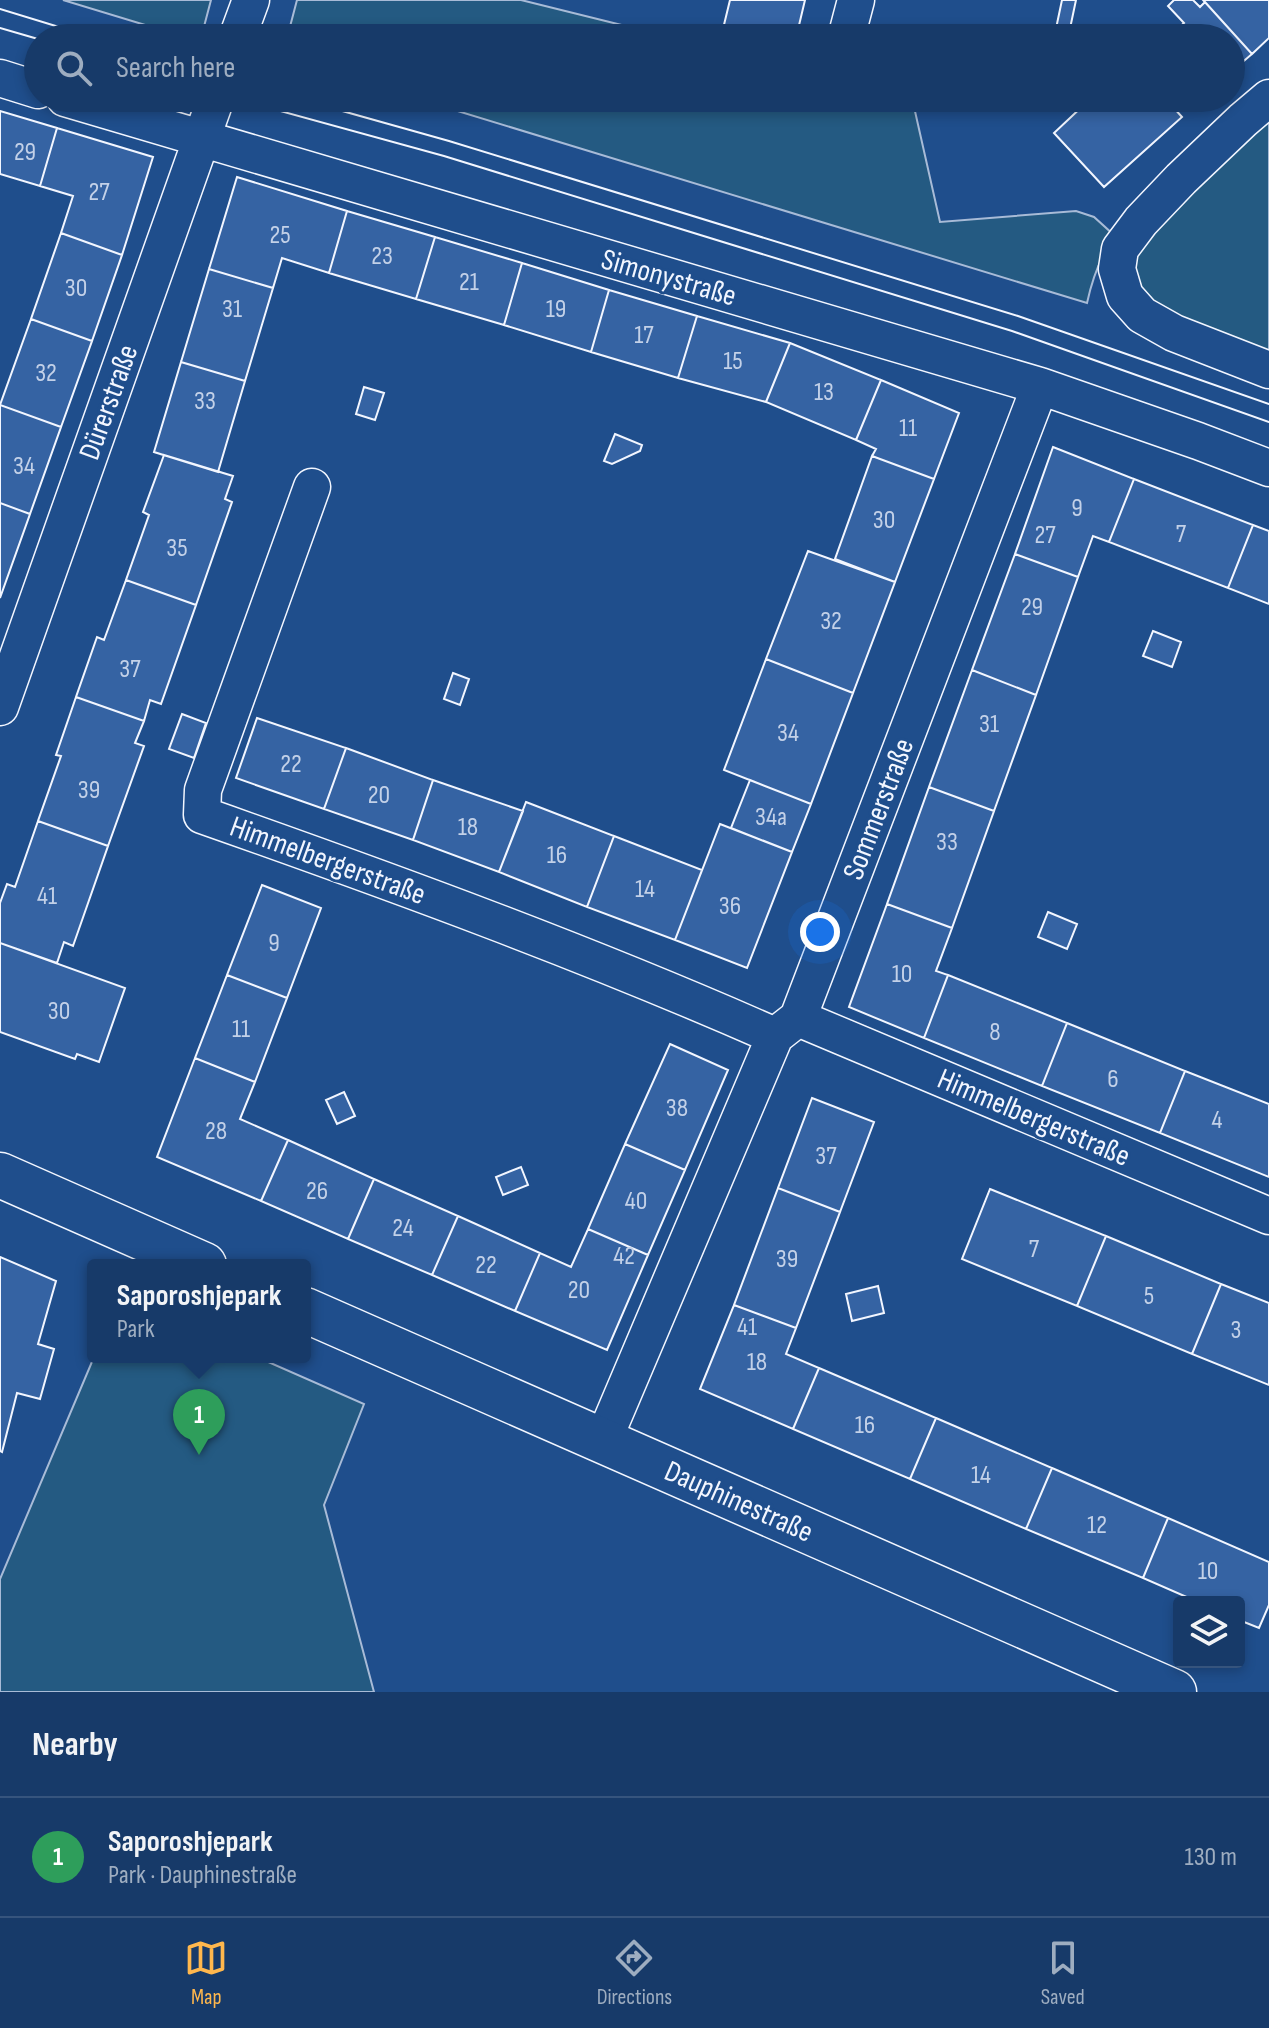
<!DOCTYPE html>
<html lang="en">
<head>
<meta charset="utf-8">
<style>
	:root { --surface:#173a69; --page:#20416f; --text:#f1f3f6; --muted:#9eadc0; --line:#36547d; --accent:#ffb74d }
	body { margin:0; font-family:"Sofia Sans Condensed",sans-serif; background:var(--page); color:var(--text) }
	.controls { position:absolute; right:24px; bottom:24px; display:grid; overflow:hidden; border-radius:8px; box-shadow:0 4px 12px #0003 }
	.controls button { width:72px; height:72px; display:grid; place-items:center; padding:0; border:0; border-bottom:2px solid var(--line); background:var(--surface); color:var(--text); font:40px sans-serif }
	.you { position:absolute; left:820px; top:932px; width:28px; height:28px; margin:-20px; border:6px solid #fff; border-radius:50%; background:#1a73e8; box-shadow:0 0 0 12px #1a73e833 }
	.badge { display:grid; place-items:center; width:52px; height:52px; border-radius:50%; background:var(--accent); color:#fff; font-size:26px; font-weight:700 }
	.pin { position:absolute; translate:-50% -66px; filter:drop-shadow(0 2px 4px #0008) }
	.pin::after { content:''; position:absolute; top:42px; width:28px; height:24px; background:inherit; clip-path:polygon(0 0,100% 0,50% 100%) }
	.popup { position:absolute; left:87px; top:1259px; width:224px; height:104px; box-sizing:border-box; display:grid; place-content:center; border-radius:8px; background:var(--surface); filter:drop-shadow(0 2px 6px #0005); font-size:26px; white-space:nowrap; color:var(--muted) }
	.popup b { font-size:30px; color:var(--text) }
	.popup::after { content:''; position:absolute; left:50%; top:100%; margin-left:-16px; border:16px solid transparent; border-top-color:var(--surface) }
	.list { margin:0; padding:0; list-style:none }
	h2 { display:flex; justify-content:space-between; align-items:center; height:104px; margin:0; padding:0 32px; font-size:34px }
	h2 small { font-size:26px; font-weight:400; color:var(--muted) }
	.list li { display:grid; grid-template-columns:52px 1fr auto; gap:24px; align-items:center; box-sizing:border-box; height:120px; padding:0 32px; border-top:2px solid var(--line) }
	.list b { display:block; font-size:30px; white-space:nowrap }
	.list p { margin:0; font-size:26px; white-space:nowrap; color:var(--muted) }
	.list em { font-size:26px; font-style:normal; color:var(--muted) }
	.icon { flex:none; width:44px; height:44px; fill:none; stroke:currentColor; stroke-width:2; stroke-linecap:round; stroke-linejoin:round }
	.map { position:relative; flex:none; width:1269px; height:1692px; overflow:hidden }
	.search { position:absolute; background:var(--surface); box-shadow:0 4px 12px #0003; left:24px; right:24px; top:24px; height:88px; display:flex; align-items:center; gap:20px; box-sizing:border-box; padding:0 28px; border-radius:44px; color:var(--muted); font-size:30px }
	.sheet { height:224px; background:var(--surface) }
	nav { display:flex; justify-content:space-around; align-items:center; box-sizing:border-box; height:112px; border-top:2px solid var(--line); background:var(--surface); font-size:22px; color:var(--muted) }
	nav a { display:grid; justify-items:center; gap:4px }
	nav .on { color:var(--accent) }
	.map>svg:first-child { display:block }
</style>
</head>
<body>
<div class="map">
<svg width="1269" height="1692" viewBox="0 0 1269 1692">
	<rect width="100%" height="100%" fill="#1f4e8c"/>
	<!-- green -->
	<path fill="#245a82" stroke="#a8bbd7" stroke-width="2" d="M 63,0 L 211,0 L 201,38 L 188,38 Z
		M 297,0 L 521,0 L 674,38 L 287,38 Z
		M 415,98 L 912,98 L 940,222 L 1076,211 L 1094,217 L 1115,236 C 1101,255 1092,280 1087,303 Z
		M 1269,121 L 1269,355 L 1175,321 L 1133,291 L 1133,256 L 1201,180 Z
		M 94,1357 L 257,1357 L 364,1404 L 324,1505 L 374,1692 L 0,1692 L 0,1579 Z"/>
	<!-- building -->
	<path fill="#3563a3" stroke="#f2f6ff" stroke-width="2" d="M 730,0 L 805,0 L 796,38 L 742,38 L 722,33 Z
		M 1062,0 L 1076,0 L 1068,38 L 1054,38 Z
		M 1174,0 L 1193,0 L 1200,7 L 1205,2 L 1252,54 L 1231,72 L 1231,38 L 1167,38 L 1184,23 L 1168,6 Z
		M 1203,0 L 1269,0 L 1269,38 L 1252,54 Z
		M 1086,98 L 1165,98 L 1182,117 L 1104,187 L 1054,133 L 1088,101 Z
		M 0,111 L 57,128 L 40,186 L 0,174 Z
		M 57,128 L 153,157 L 122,255 L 61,233 L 73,196 L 40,186 Z
		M 237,177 L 347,211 L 329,273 L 282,258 L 273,288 L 209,269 Z
		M 347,211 L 435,237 L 416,299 L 329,273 Z
		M 61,233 L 122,255 L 92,341 L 31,319 Z
		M 435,237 L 522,263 L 504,325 L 416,299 Z
		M 522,263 L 609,290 L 591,352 L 504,325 Z
		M 209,269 L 273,288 L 245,381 L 181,362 Z
		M 609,290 L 697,316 L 678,378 L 591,352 Z
		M 697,316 L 790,343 L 766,402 L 678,378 Z
		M 31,319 L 92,341 L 61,427 L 0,405 Z
		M 790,343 L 881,380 L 856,440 L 766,402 Z
		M 181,362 L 245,381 L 218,472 L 154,452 Z
		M 881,380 L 959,413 L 934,479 L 872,456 L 876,449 L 856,440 Z
		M 364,387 L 384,393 L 375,420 L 356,414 Z
		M 0,405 L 61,427 L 30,514 L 0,503 Z
		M 615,434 L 642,445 L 640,451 L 612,464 L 604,461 Z
		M 1053,447 L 1134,479 L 1109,542 L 1093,536 L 1078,577 L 1015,554 Z
		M 164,455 L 233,476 L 225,499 L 232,502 L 196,605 L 126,580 L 149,515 L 143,512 Z
		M 872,456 L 934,479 L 895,582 L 835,559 Z
		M 1134,479 L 1253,525 L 1228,588 L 1109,542 Z
		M 0,503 L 30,514 L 0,598 Z
		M 1253,525 L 1269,531 L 1269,604 L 1228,588 Z
		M 808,551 L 895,582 L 853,693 L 766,659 Z
		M 1015,554 L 1078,577 L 1036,695 L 972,670 Z
		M 126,580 L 196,605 L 161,704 L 150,700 L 144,721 L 76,697 L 97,637 L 104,640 Z
		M 1153,631 L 1181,642 L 1172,667 L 1143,656 Z
		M 766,659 L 853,693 L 811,804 L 724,770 Z
		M 972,670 L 1036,695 L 994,811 L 929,787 Z
		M 453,673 L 469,679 L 460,705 L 444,699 Z
		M 76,697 L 144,721 L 135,743 L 144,746 L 108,846 L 38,821 L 61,756 L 56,755 Z
		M 182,714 L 206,723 L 194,758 L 169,749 Z
		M 257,718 L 346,748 L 324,809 L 236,778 Z
		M 346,748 L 433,780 L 413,840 L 324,809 Z
		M 433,780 L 523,811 L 499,872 L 413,840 Z
		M 750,780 L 811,804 L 792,852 L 731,828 Z
		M 929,787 L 994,811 L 952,928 L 887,904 Z
		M 526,802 L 614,836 L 587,907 L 499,872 Z
		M 38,821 L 108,846 L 73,946 L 64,942 L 57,963 L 0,943 L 0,903 L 7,884 L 15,887 Z
		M 720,824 L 792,852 L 747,968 L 675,940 Z
		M 614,836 L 702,870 L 675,940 L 587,907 Z
		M 262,885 L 321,908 L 287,998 L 227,975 Z
		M 887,904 L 952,928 L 936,971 L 948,975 L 924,1038 L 849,1007 Z
		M 1048,912 L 1077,924 L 1067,949 L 1038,937 Z
		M 0,943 L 125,988 L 99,1062 L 77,1054 L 75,1059 L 0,1032 Z
		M 227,975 L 287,998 L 255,1082 L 195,1058 Z
		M 948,975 L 1067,1023 L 1042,1086 L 924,1038 Z
		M 1067,1023 L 1185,1071 L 1160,1133 L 1042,1086 Z
		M 670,1044 L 728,1070 L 685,1170 L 625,1144 Z
		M 195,1058 L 255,1082 L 240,1119 L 288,1140 L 261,1201 L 157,1157 Z
		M 1185,1071 L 1269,1104 L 1269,1177 L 1160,1133 Z
		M 344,1092 L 355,1116 L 337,1124 L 326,1100 Z
		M 812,1098 L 874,1122 L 840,1212 L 778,1188 Z
		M 288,1140 L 374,1179 L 348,1239 L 261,1201 Z
		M 625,1144 L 685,1170 L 648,1255 L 588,1229 Z
		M 521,1167 L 528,1185 L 503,1195 L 496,1177 Z
		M 374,1179 L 458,1216 L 432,1275 L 348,1239 Z
		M 778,1188 L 840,1212 L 796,1328 L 734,1305 Z
		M 990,1189 L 1106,1236 L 1077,1306 L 962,1259 Z
		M 458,1216 L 540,1253 L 515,1311 L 432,1275 Z
		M 588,1229 L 648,1255 L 607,1350 L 515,1311 L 540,1253 L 571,1267 Z
		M 1106,1236 L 1221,1284 L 1192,1354 L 1077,1306 Z
		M 0,1257 L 56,1281 L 38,1344 L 54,1349 L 40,1399 L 17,1393 L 2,1452 L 0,1451 Z
		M 1221,1284 L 1269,1303 L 1269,1385 L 1192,1354 Z
		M 878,1286 L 884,1313 L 852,1321 L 846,1294 Z
		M 734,1305 L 796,1328 L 786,1354 L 819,1368 L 793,1429 L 700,1389 Z
		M 819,1368 L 936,1418 L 910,1479 L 793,1429 Z
		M 936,1418 L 1052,1468 L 1026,1529 L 910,1479 Z
		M 1052,1468 L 1168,1518 L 1143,1578 L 1026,1529 Z
		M 1168,1518 L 1269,1562 L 1269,1605 L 1259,1628 L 1239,1620 L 1239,1602 L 1198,1602 L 1143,1578 Z"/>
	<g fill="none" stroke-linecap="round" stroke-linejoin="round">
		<!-- minor casing -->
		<g stroke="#f2f6ff" stroke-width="39">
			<path id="minor" d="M 237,38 L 251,0
				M 846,38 L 856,0
				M 0,78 L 38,90
				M 65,98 L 1040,386 L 1198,441 L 1269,468
				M 1269,98 L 1243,120 L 1181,179 L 1141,221 L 1120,249 L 1117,269 L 1125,296 L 1142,315 L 1174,333 L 1269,370
				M 312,487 L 203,790 L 202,815 C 395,883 587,953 775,1036
				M 0,707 L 216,98
				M 798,1018 L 1269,1216
				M 603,1441 L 775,1036 L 798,1018 L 1040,386"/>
		</g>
		<!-- secondary casing -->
		<g stroke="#f2f6ff" stroke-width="47">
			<path id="secondary" d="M 0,1175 L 204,1265
				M 305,1310 L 1174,1692"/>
		</g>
		<!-- minor -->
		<use href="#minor" stroke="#1f4e8c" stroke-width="36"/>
		<!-- secondary -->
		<use href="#secondary" stroke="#1f4e8c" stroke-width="44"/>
		<!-- tram -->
		<path stroke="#f2f6ff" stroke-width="2" d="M 0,9 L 95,38
			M 0,28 L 38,39
			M 233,98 L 444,156 L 1012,331 L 1269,422
			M 296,98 L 449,141 L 1018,316 L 1269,404"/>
	</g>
	<g text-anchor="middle" stroke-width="6" stroke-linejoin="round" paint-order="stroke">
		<!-- number labels -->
		<g font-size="26" fill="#c3d1e8">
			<text x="25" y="160">29</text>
			<text x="99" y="200">27</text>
			<text x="280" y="243">25</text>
			<text x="382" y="264">23</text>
			<text x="469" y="290">21</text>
			<text x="76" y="296">30</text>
			<text x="232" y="317">31</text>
			<text x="556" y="317">19</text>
			<text x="644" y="343">17</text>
			<text x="733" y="369">15</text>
			<text x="46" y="381">32</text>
			<text x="824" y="400">13</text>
			<text x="205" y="409">33</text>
			<text x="908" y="436">11</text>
			<text x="24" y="474">34</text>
			<text x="1077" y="516">9</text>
			<text x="884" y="528">30</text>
			<text x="1181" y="542">7</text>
			<text x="1045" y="543">27</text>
			<text x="177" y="556">35</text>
			<text x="1032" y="615">29</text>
			<text x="831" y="629">32</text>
			<text x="130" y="677">37</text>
			<text x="989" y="732">31</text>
			<text x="788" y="741">34</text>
			<text x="291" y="772">22</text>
			<text x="89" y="798">39</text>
			<text x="379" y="803">20</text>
			<text x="771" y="825">34a</text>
			<text x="468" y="835">18</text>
			<text x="947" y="850">33</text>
			<text x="557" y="863">16</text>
			<text x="645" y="897">14</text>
			<text x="47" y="904">41</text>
			<text x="730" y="914">36</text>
			<text x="274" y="951">9</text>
			<text x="902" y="982">10</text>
			<text x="59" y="1019">30</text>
			<text x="241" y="1037">11</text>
			<text x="995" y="1040">8</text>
			<text x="1113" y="1087">6</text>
			<text x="677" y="1116">38</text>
			<text x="1217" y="1128">4</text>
			<text x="216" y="1139">28</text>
			<text x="826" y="1164">37</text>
			<text x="317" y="1199">26</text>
			<text x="636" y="1209">40</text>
			<text x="403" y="1236">24</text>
			<text x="1034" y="1257">7</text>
			<text x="624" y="1264">42</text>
			<text x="787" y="1267">39</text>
			<text x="486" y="1273">22</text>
			<text x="579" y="1298">20</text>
			<text x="1149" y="1304">5</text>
			<text x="747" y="1335">41</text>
			<text x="1236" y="1338">3</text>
			<text x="757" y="1370">18</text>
			<text x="865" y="1433">16</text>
			<text x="981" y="1483">14</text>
			<text x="1097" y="1533">12</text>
			<text x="1208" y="1579">10</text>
		</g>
		<!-- street labels -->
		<g font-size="30" fill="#f2f6ff" stroke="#1f4e8c">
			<text transform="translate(669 277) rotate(16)" y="10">Simonystraße</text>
			<text transform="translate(108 402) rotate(-70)" y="10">Dürerstraße</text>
			<text transform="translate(878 809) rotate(-69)" y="10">Sommerstraße</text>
			<text transform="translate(328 860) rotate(20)" y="10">Himmelbergerstraße</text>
			<text transform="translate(1034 1117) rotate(23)" y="10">Himmelbergerstraße</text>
			<text transform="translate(739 1501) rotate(24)" y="10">Dauphinestraße</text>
		</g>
	</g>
</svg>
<div class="controls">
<button><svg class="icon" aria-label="layers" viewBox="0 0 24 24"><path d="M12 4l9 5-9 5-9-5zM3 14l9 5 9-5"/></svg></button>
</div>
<div class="you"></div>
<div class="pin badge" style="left:199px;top:1455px;background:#2e9e5b">1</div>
<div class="popup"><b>Saporoshjepark</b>Park</div>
<div class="search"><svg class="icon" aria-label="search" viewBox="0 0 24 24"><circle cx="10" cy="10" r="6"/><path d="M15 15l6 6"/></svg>Search here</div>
</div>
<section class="sheet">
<h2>Nearby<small></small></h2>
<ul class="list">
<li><span class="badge" style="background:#2e9e5b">1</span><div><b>Saporoshjepark</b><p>Park · Dauphinestraße</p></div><em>130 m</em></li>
</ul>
</section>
<nav>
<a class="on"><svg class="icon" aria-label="map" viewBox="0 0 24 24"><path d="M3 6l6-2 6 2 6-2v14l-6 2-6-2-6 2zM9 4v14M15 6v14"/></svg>Map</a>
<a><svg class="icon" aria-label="directions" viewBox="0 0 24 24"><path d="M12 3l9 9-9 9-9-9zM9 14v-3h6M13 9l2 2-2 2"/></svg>Directions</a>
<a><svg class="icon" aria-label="saved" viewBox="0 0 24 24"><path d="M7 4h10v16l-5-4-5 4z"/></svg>Saved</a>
</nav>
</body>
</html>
